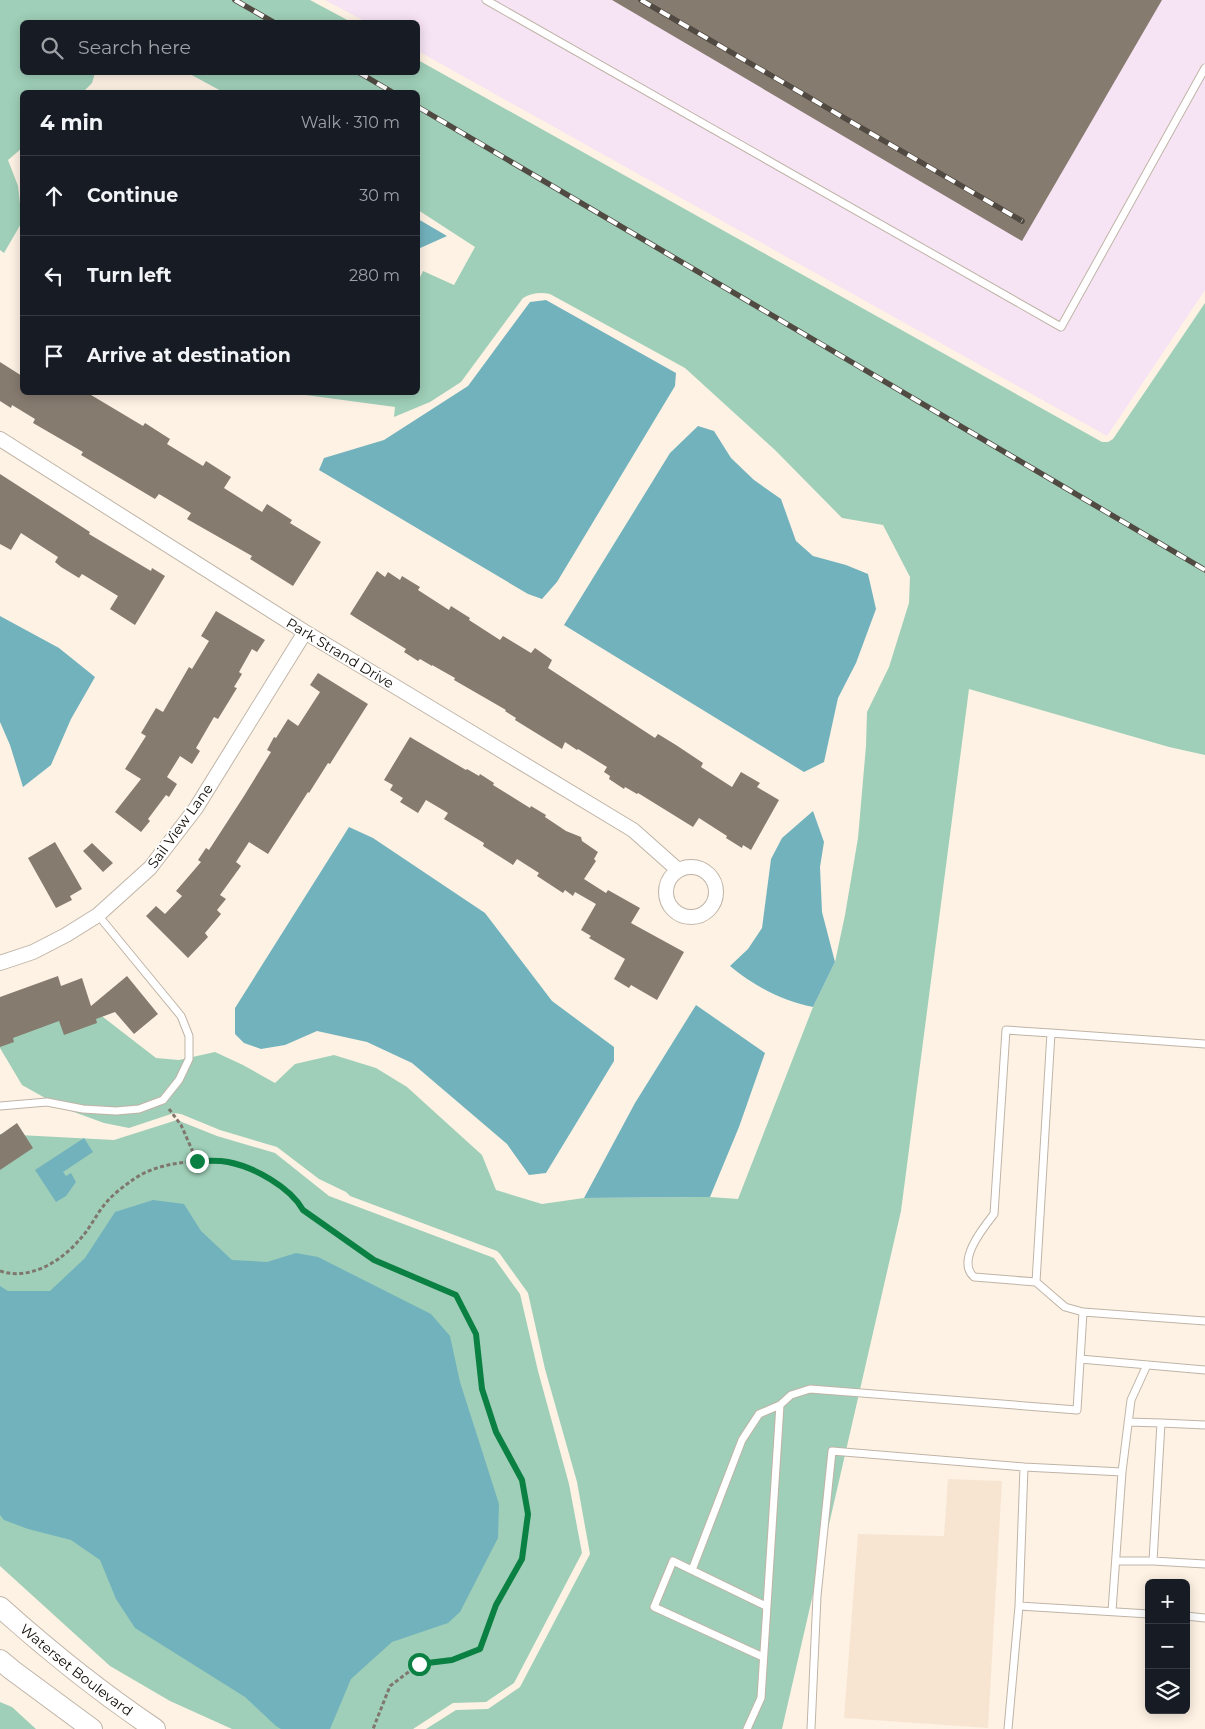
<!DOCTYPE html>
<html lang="en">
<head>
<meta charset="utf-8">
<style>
	:root { --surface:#171b24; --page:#20242c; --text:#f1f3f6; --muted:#9ea1a6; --line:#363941 }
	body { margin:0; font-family:Montserrat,sans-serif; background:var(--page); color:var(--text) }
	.controls { position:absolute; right:15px; bottom:15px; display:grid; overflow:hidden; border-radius:8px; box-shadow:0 2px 12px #0003 }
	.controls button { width:45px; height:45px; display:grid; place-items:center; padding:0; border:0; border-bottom:1px solid var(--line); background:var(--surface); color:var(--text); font:25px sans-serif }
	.stop { position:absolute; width:15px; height:15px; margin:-11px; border:4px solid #0b8043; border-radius:50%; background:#fff }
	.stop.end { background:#0b8043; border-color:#fff; box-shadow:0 1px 5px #0008 }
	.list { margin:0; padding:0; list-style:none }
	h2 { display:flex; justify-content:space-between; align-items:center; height:65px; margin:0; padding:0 20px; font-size:21px }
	h2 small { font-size:16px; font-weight:400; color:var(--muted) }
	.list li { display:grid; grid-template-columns:32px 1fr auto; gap:15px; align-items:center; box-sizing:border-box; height:80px; padding:0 20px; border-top:1px solid var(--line) }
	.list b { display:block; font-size:19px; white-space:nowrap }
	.list em { font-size:16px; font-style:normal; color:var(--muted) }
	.icon { flex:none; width:28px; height:28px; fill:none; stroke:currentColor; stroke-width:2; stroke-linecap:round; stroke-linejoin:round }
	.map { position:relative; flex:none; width:1205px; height:1729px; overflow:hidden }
	.search { position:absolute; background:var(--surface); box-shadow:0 2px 12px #0003; left:20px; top:20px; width:400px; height:55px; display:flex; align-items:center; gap:12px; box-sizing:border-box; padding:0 18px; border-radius:8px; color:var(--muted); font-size:19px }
	.panel { position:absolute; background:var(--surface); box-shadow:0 2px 12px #0003; left:20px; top:90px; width:400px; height:305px; border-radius:8px }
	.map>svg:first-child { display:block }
</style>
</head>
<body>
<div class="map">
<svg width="1205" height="1729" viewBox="0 0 1205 1729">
	<rect width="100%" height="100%" fill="#fef2e4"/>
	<!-- built -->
	<path fill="#f7e5d2" d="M 948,1479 L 1002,1481 L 988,1728 L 844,1718 L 858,1534 L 944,1536 Z"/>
	<!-- industrial -->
	<path fill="#f6e3f4" d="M 325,0 L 1205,0 L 1205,290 L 1107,436 L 418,51 L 418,22 L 366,22 Z"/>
	<!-- green -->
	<path fill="#9fcfb8" d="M 0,0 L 310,0 L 351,22 L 22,22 L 22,72 L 95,73 L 92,83 L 83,92 L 22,92 L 22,148 L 8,160 L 18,186 L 22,222 L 4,253 L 0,250 Z
		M 418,60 L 1102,442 L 1108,442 L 1113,439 L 1205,303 L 1205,755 L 1169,747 L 969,689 L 901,1211 L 782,1729 L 426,1729 L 456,1710 L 488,1709 L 520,1687 L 590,1554 L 577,1482 L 545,1369 L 528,1293 L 500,1254 L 497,1251 L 350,1196 L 346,1192 L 319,1179 L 277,1147 L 220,1130 L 181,1114 L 174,1113 L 129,1128 L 104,1123 L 63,1108 L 22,1085 L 0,1048 L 0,1009 L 94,1010 L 156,1058 L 179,1060 L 215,1052 L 243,1065 L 275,1083 L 295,1064 L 334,1055 L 376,1068 L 407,1087 L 482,1155 L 496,1190 L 542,1204 L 584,1198 L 710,1197 L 738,1199 L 813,1007 L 835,962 L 845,915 L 858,838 L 866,746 L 867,712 L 889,667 L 909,603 L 910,577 L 883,525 L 842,518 L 775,450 L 685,368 L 550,294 C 541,292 531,293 523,298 L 461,382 L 430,402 L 394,417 L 395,407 L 291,393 L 418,392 L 418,281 L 423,271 L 454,285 L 475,247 L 418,210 L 418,92 L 223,92 L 188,73 L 418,72 Z
		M 177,1120 L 217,1136 L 275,1153 L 329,1196 L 494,1258 L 520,1294 L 538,1371 L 569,1484 L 582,1553 L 514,1683 L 486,1702 L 453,1703 L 413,1729 L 232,1729 L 170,1701 L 110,1666 L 0,1566 L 0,1134 L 114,1140 Z
		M 0,1702 L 12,1707 L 36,1729 L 0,1729 Z"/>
	<!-- water -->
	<path fill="#72b2bd" d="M 418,219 L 447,236 L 418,249 Z
		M 546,300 L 676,373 L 675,386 L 557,582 L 542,599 L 528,594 L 319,470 L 324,458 L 384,440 L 468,386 L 530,302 Z
		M 698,426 L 714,431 L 731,458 L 754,480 L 781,499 L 796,541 L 813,556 L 846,565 L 868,574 L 876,609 L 856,663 L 838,698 L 824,762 L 804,772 L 564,625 L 670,453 Z
		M 0,616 L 59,648 L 95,677 L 71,719 L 51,765 L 23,787 L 10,745 L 0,722 Z
		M 813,811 L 824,842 L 820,867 L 822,912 L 835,962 L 813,1007 C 782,1001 754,986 730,966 L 748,949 L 762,928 L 771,859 L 782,838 Z
		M 349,827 L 373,838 L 485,913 L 552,1001 L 614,1047 L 614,1061 L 546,1173 L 529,1175 L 507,1144 L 412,1063 L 367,1042 L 317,1031 L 285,1045 L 261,1049 L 244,1043 L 235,1034 L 235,1008 Z
		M 696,1005 L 765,1053 L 739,1127 L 710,1197 L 584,1198 L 635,1103 Z
		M 84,1138 L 93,1152 L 63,1172 L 66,1176 L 71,1173 L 76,1182 L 66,1196 L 56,1202 L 35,1170 Z
		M 153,1200 L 184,1204 L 201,1231 L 232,1260 L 267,1262 L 296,1253 L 318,1257 L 431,1314 L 450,1336 L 460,1382 L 499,1504 L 498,1538 L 460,1612 L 448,1623 L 392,1642 L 351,1679 L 330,1729 L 281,1729 L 276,1726 L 245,1697 L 135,1628 L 116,1599 L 100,1560 L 71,1540 L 28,1529 L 4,1520 L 0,1515 L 0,1286 L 8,1291 L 50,1291 L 85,1258 L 115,1212 Z"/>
	<!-- building -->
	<path fill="#867b6f" d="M 612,0 L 1162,0 L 1022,241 Z
		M 0,362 L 22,376 L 22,392 L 86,392 L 143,426 L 145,423 L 170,439 L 167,444 L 203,466 L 206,461 L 231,477 L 224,488 L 262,512 L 267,504 L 292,520 L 290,523 L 321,542 L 293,586 L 250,559 L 252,556 L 187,519 L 191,513 L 159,494 L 155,499 L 81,455 L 83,452 L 33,423 L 35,419 L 12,405 L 11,408 L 0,401 Z
		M 0,474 L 90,532 L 89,534 L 151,571 L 152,568 L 165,576 L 135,625 L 110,609 L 118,596 L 82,574 L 79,578 L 61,567 L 55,562 L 58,557 L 21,533 L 11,550 L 0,544 Z
		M 377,571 L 385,577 L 388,572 L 400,580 L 402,576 L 420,587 L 418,590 L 449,610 L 451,606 L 470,618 L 469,620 L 500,640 L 503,636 L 531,653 L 535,648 L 552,660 L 548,668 L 655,738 L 658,734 L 676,745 L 703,763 L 701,767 L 732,787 L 741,772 L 760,783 L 757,787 L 779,800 L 751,850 L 743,845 L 742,848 L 726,838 L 727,836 L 699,818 L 693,827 L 638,793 L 637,794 L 625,787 L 624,789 L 609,779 L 610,776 L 604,772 L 607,767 L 578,749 L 577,750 L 565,742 L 562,749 L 515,720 L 516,718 L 505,711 L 506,710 L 454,680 L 455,678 L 432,665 L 432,666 L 420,659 L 418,661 L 404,652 L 406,649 L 356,618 L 350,614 Z
		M 216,611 L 265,640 L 257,652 L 252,649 L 239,672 L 242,674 L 234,687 L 237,688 L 218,719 L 214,717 L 196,748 L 200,751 L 192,764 L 180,756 L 167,777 L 177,784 L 169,797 L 166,795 L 148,819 L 150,821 L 141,832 L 115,812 L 141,779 L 125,769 L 146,736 L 141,733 L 156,708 L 163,712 L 189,667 L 192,669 L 209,641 L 201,636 Z
		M 318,673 L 368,704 L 330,764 L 328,763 L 309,793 L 308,792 L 268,854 L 249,842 L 236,862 L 241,866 L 220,895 L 226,899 L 217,910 L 221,914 L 205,933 L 208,937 L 188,958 L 146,916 L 156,906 L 165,914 L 182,896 L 176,891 L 201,862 L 198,860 L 206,848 L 209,850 L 244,796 L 271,752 L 267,750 L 274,737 L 276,738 L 288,719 L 298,726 L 320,692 L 310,685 Z
		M 410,737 L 466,770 L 467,769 L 479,776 L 480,774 L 494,783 L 493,785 L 530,808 L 531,806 L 546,815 L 545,817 L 566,831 L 581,837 L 582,841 L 598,852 L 594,859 L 596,861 L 584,879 L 606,893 L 608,890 L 640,908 L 631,923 L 684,952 L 657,1000 L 631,985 L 629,988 L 614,979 L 625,959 L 589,938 L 591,936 L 581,930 L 596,904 L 575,892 L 573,896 L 565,890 L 563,893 L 537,876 L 539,873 L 517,859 L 513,865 L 483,846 L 484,843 L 444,819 L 448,813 L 426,800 L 418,813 L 400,802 L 403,798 L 390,790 L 393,785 L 384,780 Z
		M 55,842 L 82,889 L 70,896 L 72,900 L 56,908 L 28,858 Z
		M 92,843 L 113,863 L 103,872 L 83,851 Z
		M 58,976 L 61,986 L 82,978 L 91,1006 L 127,976 L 158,1014 L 134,1034 L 115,1012 L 96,1019 L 97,1023 L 64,1035 L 59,1021 L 13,1038 L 14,1042 L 0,1047 L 0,997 Z
		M 17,1123 L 33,1148 L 0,1170 L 0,1135 Z"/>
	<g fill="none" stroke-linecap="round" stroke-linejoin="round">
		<!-- lane casing -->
		<g stroke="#bfb4a7" stroke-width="9">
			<path id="lane" d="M 486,0 L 1061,327 L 1205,68
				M 0,1106 L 47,1102 L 83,1109 L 116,1111 L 139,1109 L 163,1100 L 179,1080 L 189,1059 L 189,1036 L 181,1016 L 98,915
				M 1036,1282 L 1051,1033 L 1205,1044
				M 1083,1312 L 1205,1321
				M 1080,1359 L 1205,1370
				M 1128,1422 L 1161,1423
				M 1205,1425 L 1161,1423 L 1153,1561 L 1205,1564
				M 1117,1561 L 1153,1561
				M 692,1570 L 742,1440 L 759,1414 L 780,1405
				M 1019,1606 L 1149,1614
				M 1112,1611 L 1122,1472 L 1131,1400 L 1147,1365
				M 1186,1616 L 1205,1618
				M 763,1657 L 654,1607 L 673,1561 L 766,1606
				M 747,1729 L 761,1698 L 780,1405 L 791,1395 L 810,1389 L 1077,1410 L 1083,1312 L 1065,1307 L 1036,1282 L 974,1277 C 956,1261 983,1228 994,1214 L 1006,1030 L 1051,1033
				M 811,1729 L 817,1596 L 832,1451 L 1024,1467
				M 1008,1729 L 1019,1606 L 1024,1467 L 1122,1472"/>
		</g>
		<!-- street casing -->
		<g stroke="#bfb4a7" stroke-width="16">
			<path id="street" d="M 0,439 L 305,632 L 633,830 L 678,870
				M666 892a25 25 0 1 1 50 0a25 25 0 1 1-50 0Z
				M 0,963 L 33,952 L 66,935 L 98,915 L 150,868 L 196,808 L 305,632"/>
		</g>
		<!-- secondary casing -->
		<g stroke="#bfb4a7" stroke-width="22">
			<g id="secondary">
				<path id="s1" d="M 0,1607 C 49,1651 100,1692 155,1729"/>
				<path d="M 0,1660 L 12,1670 L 92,1729"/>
			</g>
		</g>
		<!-- path -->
		<path stroke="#7f776e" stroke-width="3" stroke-dasharray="4 2.5" stroke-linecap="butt" d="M 169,1109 L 181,1125 L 197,1161 C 207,1161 218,1160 228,1162 C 254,1167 290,1187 303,1210 L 374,1260 L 456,1295 L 476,1334 L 482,1389 L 496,1432 L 522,1480 L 528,1514 L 522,1559 L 496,1605 L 480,1649 L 452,1660 L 419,1664 L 390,1686 L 373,1729
			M 0,1271 C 30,1281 62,1261 81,1238 C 90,1228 96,1215 105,1204 C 113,1194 124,1186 134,1179 C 153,1166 175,1163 197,1161"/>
		<!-- lane -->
		<use href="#lane" stroke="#fff" stroke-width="7"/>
		<!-- street -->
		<use href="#street" stroke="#fff" stroke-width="14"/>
		<!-- secondary -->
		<use href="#secondary" stroke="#fff" stroke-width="20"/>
		<!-- rail casing -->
		<g stroke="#504a42" stroke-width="5.5">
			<path id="rail" d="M 235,0 L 273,22
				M 641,0 L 1022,221
				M 358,72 L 392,92
				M 418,107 L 1205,570"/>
		</g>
		<!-- rail -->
		<use href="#rail" stroke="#fff" stroke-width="4" stroke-dasharray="11" stroke-linecap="butt"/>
	</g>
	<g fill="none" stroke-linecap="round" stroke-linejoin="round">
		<!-- route -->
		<path stroke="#0b8043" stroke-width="6" d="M 197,1161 C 207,1161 218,1160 228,1162 C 254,1167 290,1187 303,1210 L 374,1260 L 456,1295 L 476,1334 L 482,1389 L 496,1432 L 522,1480 L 528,1514 L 522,1559 L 496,1605 L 480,1649 L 452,1660 L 419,1664"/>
	</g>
	<g text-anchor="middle" stroke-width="4" stroke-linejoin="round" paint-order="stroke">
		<!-- street labels -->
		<g font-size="14" fill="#100c07" stroke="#fff">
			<text transform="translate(340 653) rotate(31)" y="5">Park Strand Drive</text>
			<text transform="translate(180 826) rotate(-54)" y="5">Sail View Lane</text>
			<text dy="5" stroke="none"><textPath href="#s1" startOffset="99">Waterset Boulevard</textPath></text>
		</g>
	</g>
</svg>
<div class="controls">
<button>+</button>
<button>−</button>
<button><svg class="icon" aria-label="layers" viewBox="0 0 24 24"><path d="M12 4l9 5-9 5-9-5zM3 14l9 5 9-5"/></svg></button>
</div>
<div class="stop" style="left:419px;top:1664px"></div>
<div class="stop end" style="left:197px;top:1161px"></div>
<div class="search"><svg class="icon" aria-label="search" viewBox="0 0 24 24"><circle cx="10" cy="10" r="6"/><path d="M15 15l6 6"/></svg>Search here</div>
<section class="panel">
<h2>4 min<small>Walk · 310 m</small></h2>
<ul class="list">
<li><svg class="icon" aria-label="ahead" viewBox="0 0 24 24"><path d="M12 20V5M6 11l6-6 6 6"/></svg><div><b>Continue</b></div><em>30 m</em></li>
<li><svg class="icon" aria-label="left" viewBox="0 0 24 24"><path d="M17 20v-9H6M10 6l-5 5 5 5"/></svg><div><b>Turn left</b></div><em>280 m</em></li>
<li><svg class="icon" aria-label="arrive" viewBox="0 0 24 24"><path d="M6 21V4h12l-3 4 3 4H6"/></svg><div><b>Arrive at destination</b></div></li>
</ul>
</section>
</div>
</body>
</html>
